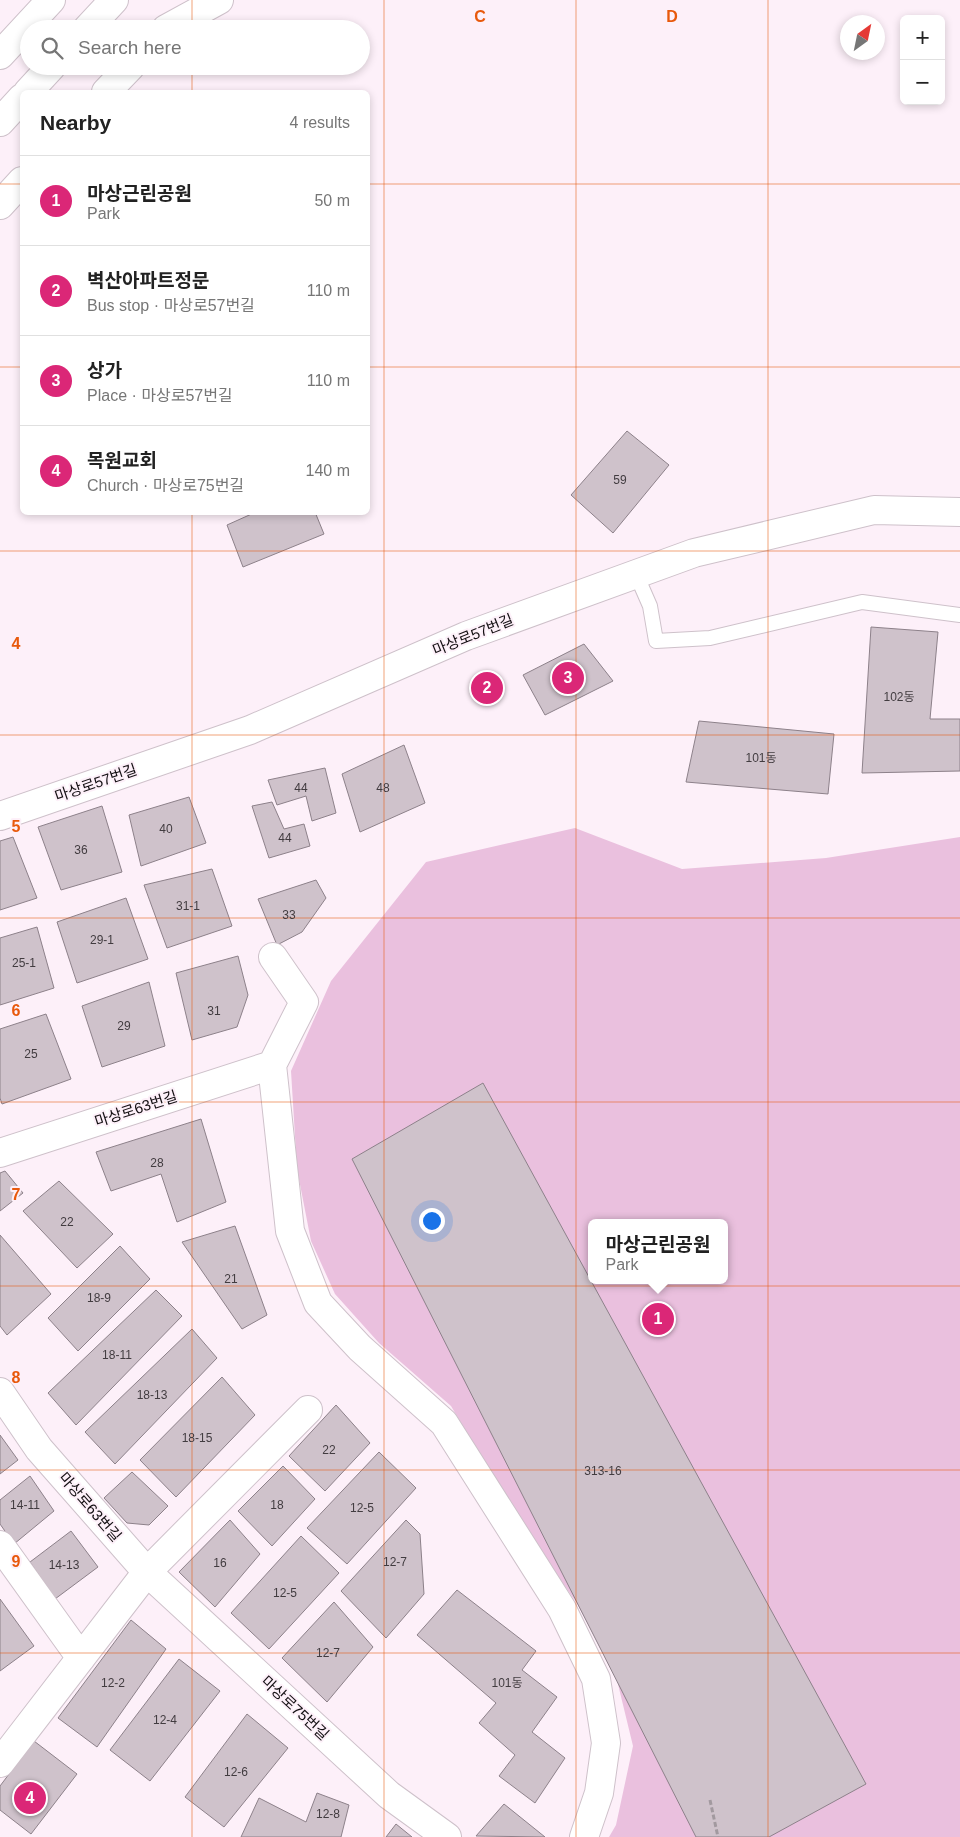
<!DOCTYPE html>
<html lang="en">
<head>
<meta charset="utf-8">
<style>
	:root { --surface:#fff; --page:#f6f6f6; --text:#222; --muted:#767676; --line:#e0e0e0; --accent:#db2777 }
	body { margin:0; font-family:Helvetica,"Noto Sans KR",sans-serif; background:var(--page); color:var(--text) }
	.controls { position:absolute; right:15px; top:15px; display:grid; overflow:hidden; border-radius:8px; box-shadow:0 2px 8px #0003 }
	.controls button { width:45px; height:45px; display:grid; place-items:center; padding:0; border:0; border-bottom:1px solid var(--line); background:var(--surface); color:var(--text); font:25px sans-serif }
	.compass { position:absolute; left:840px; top:15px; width:45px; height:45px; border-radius:50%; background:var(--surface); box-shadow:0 2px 8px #0003; rotate:33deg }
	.you { position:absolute; left:431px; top:1220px; width:18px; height:18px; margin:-12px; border:4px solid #fff; border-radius:50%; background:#1a73e8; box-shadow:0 0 0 8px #1a73e833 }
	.badge { display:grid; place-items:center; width:32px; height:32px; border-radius:50%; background:var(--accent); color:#fff; font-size:16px; font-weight:700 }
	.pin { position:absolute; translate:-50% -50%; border:2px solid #fff; box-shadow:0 1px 5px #0006 }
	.popup { position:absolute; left:588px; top:1219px; width:140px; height:65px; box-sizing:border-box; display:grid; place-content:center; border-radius:8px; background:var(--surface); filter:drop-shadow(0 1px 4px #0005); font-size:16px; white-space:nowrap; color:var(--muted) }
	.popup b { font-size:19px; color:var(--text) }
	.popup::after { content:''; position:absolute; left:50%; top:100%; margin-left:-10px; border:10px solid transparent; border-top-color:var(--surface) }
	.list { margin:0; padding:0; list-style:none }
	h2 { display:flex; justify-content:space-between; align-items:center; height:65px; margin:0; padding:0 20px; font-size:21px }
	h2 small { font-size:16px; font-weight:400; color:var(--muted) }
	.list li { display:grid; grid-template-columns:32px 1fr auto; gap:15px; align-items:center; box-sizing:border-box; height:90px; padding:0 20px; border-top:1px solid var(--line) }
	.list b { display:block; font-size:19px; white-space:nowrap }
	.list p { margin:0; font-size:16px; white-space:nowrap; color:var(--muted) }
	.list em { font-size:16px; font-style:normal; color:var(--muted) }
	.icon { flex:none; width:28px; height:28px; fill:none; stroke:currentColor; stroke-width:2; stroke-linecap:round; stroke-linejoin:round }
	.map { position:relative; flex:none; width:960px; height:1837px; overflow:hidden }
	.search { position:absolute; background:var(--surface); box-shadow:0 2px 8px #0003; left:20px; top:20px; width:350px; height:55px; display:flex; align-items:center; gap:12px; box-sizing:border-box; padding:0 18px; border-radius:28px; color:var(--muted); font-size:19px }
	.panel { position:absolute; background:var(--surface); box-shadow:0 2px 8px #0003; left:20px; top:90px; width:350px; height:425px; border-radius:8px }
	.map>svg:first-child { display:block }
</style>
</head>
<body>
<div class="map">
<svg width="960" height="1837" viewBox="0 0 960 1837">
	<rect width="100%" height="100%" fill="#fdf0f9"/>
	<!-- green -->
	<path fill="#eac0de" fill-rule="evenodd" d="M 575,828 L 682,869 L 826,858 L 960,837 L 960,1837 L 609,1837 L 616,1825 L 633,1746 L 616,1676 L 576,1602 L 518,1520 L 451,1406 L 379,1343 L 335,1294 L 311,1241 L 297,1169 L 291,1071 L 331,981 L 426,862 ZM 592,1223 L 724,1223 L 724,1280 L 592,1280 Z"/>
	<!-- building -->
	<path fill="#cfc2cb" stroke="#8d818a" d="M 627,431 L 669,465 L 613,533 L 571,495 Z
		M 256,512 L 315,512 L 324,534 L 243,567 L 227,525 Z
		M 871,627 L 938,632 L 930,719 L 960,719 L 960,771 L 862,773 Z
		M 584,644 L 613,681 L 545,715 L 523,675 Z
		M 699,721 L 834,734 L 828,794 L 686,782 Z
		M 404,745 L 425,803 L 360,832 L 342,774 Z
		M 325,768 L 336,813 L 312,821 L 306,796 L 277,805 L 268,780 Z
		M 189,797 L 206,843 L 141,866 L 129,815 Z
		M 272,802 L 284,829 L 304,824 L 310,846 L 269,858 L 252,806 Z
		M 102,806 L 122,872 L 61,890 L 38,827 Z
		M 13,837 L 37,898 L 0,910 L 0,841 Z
		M 212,869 L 232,926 L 167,948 L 144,885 Z
		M 316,880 L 326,898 L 302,932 L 277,945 L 258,899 Z
		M 126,898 L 148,959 L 77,983 L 57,922 Z
		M 37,927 L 54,988 L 0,1005 L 0,938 Z
		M 238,956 L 248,995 L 237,1027 L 192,1040 L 176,973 Z
		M 149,982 L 165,1046 L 102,1067 L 82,1006 Z
		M 46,1014 L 71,1079 L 2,1104 L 0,1098 L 0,1029 Z
		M 483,1083 L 866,1784 L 769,1837 L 696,1837 L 352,1159 Z
		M 201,1119 L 226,1202 L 177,1222 L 161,1174 L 111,1191 L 96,1152 Z
		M 5,1171 L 23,1193 L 0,1211 L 0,1173 Z
		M 59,1181 L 113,1234 L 77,1268 L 23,1211 Z
		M 235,1226 L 267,1315 L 242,1329 L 182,1242 Z
		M 0,1235 L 51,1294 L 7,1335 L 0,1326 Z
		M 120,1246 L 150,1279 L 78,1351 L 48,1318 Z
		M 156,1290 L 182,1316 L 76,1425 L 48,1393 Z
		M 192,1329 L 217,1358 L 115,1464 L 85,1432 Z
		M 222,1377 L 255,1415 L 176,1497 L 140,1460 Z
		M 336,1405 L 370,1443 L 325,1491 L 289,1456 Z
		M 0,1435 L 18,1460 L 0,1474 Z
		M 379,1452 L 416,1488 L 347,1564 L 307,1528 Z
		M 283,1466 L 315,1499 L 272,1546 L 238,1511 Z
		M 132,1472 L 168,1506 L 149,1525 L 127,1523 L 104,1498 Z
		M 30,1476 L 54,1511 L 14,1544 L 0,1524 L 0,1500 Z
		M 230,1520 L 260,1554 L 215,1607 L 179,1572 Z
		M 406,1520 L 420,1534 L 424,1594 L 386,1638 L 341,1591 Z
		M 71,1531 L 98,1567 L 55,1599 L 30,1562 Z
		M 301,1536 L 339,1573 L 269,1649 L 231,1613 Z
		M 457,1590 L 536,1651 L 522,1670 L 557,1697 L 532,1732 L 565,1758 L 535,1803 L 499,1776 L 515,1755 L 479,1723 L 496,1703 L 417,1635 Z
		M 0,1599 L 34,1646 L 0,1671 Z
		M 334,1602 L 373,1647 L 327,1702 L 282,1658 Z
		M 131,1620 L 166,1649 L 97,1747 L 58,1718 Z
		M 179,1659 L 220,1691 L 150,1781 L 110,1750 Z
		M 247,1714 L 288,1748 L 224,1827 L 185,1797 Z
		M 34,1741 L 77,1774 L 31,1834 L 0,1810 L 0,1786 Z
		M 317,1793 L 349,1805 L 341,1837 L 241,1837 L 259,1798 L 306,1822 Z
		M 504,1804 L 545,1837 L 476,1836 Z
		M 396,1824 L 412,1837 L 386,1837 Z"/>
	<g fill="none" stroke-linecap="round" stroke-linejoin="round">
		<!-- lane casing -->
		<g stroke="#cec1ca" stroke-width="16">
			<path id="lane" d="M 636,574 L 650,606 L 656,641 L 710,638 L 862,602 L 960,615"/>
		</g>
		<!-- street casing -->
		<g stroke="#cec1ca" stroke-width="30">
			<path id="street" d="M 166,29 L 219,0
				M 106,92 L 131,66
				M 0,205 L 22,181
				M 0,816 L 250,730 L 466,636 L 694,553 L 874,510 L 960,512
				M 273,957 L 304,1002 L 272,1065 L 290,1231 L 318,1303 L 360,1348 L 444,1423 L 562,1609 L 596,1679 L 606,1743 L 599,1793 L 584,1837
				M 0,1153 L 272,1065
				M 0,1392 L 39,1449 L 147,1572 L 389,1795 L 447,1837
				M 0,1545 L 81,1658
				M 0,1763 L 147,1572 L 308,1410"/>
		</g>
		<!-- highway casing -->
		<g stroke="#cec1ca" stroke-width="30">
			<path id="highway" d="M 87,29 L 114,0
				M 0,55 L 51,0
				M 28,92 L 52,66
				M 0,122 L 22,98"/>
		</g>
		<!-- path -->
		<path stroke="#a2999f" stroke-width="3" stroke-dasharray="5 2.5" stroke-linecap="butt" d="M 710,1800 L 718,1837"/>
		<!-- lane -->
		<use href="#lane" stroke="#fff" stroke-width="14"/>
		<!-- street -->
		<use href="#street" stroke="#fff" stroke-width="28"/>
		<!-- highway -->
		<use href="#highway" stroke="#fff" stroke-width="28"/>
	</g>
	<!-- grid -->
	<path fill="none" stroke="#e8590c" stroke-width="1" stroke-opacity="0.55" d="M 192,0 L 192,29M 384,0 L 384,1837M 576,0 L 576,1837M 768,0 L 768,1837M 192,66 L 192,92M 0,184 L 22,184M 368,184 L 960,184M 0,367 L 22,367M 368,367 L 960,367M 192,512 L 192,1837M 0,551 L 960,551M 0,735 L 960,735M 0,918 L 960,918M 0,1102 L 960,1102M 0,1286 L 960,1286M 0,1470 L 960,1470M 0,1653 L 960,1653"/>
	<g text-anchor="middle" stroke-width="4" stroke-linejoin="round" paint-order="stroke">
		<!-- number labels -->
		<g font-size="12" fill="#423c40">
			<text x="620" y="484">59</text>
			<text x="899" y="701">102동</text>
			<text x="761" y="762">101동</text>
			<text x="301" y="792">44</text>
			<text x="383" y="792">48</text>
			<text x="166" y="833">40</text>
			<text x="285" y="842">44</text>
			<text x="81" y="854">36</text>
			<text x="188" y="910">31-1</text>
			<text x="289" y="919">33</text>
			<text x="102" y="944">29-1</text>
			<text x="24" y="967">25-1</text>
			<text x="214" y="1015">31</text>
			<text x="124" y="1030">29</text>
			<text x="31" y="1058">25</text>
			<text x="157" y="1167">28</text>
			<text x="67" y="1226">22</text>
			<text x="231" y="1283">21</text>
			<text x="99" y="1302">18-9</text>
			<text x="117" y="1359">18-11</text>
			<text x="152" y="1399">18-13</text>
			<text x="197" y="1442">18-15</text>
			<text x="329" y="1454">22</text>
			<text x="603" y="1475">313-16</text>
			<text x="25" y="1509">14-11</text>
			<text x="277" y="1509">18</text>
			<text x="362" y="1512">12-5</text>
			<text x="395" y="1566">12-7</text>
			<text x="220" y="1567">16</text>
			<text x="64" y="1569">14-13</text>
			<text x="285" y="1597">12-5</text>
			<text x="328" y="1657">12-7</text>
			<text x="113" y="1687">12-2</text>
			<text x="507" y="1687">101동</text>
			<text x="165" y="1724">12-4</text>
			<text x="236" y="1776">12-6</text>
			<text x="328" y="1818">12-8</text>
		</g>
		<!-- street labels -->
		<g font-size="15" fill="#130f12" stroke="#fdf0f9">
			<text transform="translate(473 635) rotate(-22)" y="5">마상로57번길</text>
			<text transform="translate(96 783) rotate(-19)" y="5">마상로57번길</text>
			<text transform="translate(136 1109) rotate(-18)" y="5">마상로63번길</text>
			<text transform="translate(90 1507) rotate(49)" y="5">마상로63번길</text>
			<text transform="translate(295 1708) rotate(43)" y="5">마상로75번길</text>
		</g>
	</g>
	<g font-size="16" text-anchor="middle" font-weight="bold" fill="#e8590c" stroke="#fdf0f9" stroke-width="4" stroke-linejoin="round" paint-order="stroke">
		<text x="480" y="22">C</text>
		<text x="672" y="22">D</text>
		<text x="16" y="649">4</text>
		<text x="16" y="832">5</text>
		<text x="16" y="1016">6</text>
		<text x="16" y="1200">7</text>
		<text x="16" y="1383">8</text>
		<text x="16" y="1567">9</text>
	</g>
</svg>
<div class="controls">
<button>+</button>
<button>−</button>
</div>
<svg class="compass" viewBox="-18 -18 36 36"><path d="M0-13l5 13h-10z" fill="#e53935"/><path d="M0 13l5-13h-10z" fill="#767676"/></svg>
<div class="you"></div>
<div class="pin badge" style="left:658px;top:1319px">1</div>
<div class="popup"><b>마상근린공원</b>Park</div>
<div class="pin badge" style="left:487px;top:688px">2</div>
<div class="pin badge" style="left:568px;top:678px">3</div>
<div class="pin badge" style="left:30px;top:1798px">4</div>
<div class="search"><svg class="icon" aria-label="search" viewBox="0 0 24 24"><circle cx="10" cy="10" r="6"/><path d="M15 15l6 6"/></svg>Search here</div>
<section class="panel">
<h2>Nearby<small>4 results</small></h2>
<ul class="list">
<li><span class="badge">1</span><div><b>마상근린공원</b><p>Park</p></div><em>50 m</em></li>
<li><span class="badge">2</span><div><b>벽산아파트정문</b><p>Bus stop · 마상로57번길</p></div><em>110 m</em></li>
<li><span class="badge">3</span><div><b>상가</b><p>Place · 마상로57번길</p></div><em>110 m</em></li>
<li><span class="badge">4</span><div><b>목원교회</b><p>Church · 마상로75번길</p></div><em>140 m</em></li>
</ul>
</section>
</div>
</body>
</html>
